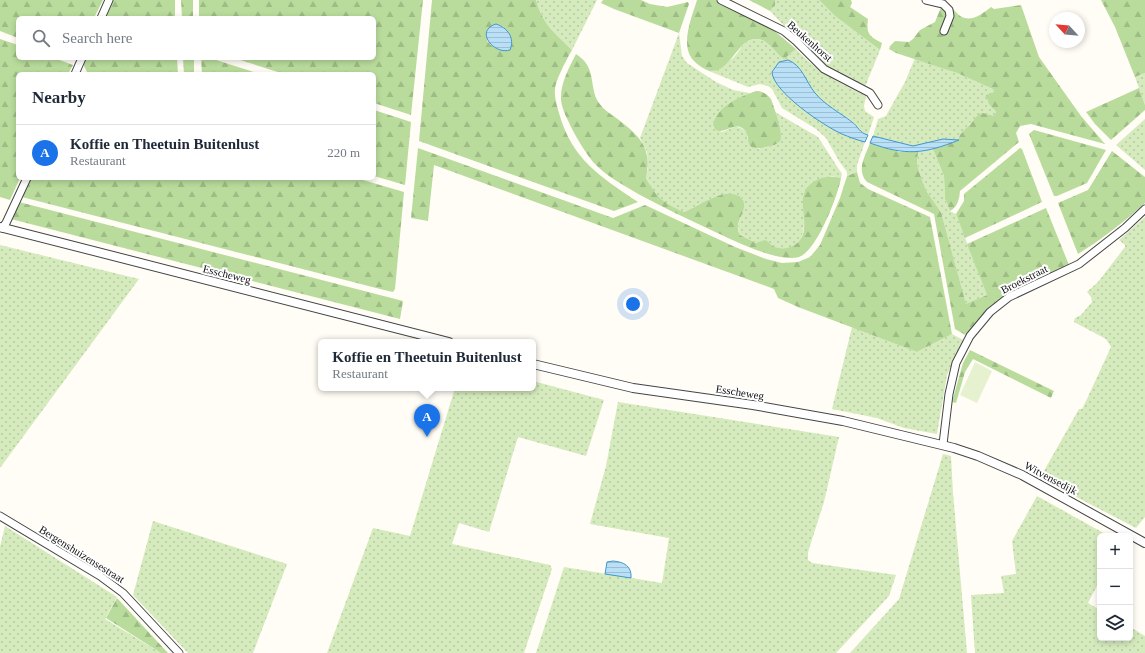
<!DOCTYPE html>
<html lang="en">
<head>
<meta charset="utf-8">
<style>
	:root { --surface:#fff; --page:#f2f2f3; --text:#1f2937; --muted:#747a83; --line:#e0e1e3; --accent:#1a73e8 }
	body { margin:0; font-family:Georgia,serif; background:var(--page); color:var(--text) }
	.controls { position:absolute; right:12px; bottom:12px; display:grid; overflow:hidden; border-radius:6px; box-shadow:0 2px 6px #0003 }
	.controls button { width:36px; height:36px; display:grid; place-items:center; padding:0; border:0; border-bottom:1px solid var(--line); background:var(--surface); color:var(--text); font:20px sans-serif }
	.compass { position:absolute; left:1049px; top:12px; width:36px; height:36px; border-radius:50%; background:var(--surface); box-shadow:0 2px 6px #0003; rotate:296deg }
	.you { position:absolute; left:633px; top:304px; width:14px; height:14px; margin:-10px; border:3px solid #fff; border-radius:50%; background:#1a73e8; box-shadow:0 0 0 6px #1a73e833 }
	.badge { display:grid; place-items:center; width:26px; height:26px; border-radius:50%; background:var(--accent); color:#fff; font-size:13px; font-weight:700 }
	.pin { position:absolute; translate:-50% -33px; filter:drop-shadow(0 1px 2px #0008) }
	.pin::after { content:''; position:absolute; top:21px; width:14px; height:12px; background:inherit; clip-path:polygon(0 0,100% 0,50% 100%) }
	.popup { position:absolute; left:318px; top:339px; width:218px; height:52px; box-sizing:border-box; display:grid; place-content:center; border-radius:6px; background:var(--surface); filter:drop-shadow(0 1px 3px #0005); font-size:13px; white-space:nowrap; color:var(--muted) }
	.popup b { font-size:15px; color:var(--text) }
	.popup::after { content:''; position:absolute; left:50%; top:100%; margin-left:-8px; border:8px solid transparent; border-top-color:var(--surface) }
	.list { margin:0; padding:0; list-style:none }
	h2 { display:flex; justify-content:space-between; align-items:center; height:52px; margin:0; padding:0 16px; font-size:17px }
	h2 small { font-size:13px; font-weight:400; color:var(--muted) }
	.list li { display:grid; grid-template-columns:26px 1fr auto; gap:12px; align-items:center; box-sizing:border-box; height:56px; padding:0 16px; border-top:1px solid var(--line) }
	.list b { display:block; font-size:15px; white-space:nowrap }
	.list p { margin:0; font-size:13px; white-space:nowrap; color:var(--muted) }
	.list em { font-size:13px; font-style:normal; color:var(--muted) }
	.icon { flex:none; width:22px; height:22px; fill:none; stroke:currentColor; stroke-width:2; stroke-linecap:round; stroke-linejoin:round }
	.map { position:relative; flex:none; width:1145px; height:653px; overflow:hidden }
	.search { position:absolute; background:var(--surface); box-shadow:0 2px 6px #0003; left:16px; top:16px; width:360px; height:44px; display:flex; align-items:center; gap:10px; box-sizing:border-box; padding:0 14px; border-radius:6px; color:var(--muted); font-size:15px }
	.panel { position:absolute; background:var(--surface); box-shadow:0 2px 6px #0003; left:16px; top:72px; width:360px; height:108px; border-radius:6px }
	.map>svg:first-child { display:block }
</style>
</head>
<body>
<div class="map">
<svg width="1145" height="653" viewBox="0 0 1145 653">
	<defs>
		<pattern id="grass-dots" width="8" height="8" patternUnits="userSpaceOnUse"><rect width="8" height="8" fill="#d5ebbd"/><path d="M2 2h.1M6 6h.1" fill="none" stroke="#b6c8a1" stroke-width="1.8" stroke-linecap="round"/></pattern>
		<pattern id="forest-firs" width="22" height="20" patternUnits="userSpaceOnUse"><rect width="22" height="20" fill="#b9dc9c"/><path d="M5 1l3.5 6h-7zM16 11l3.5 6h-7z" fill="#9ebc85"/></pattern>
		<pattern id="water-rules" width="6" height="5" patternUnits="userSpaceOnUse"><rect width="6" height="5" fill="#b9e0f7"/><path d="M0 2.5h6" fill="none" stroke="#9ebfd3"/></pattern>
	</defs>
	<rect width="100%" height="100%" fill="#fffdf5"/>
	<!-- grass -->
	<path fill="url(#grass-dots)" d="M 536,0 L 597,0 L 572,50 C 554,32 543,25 536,0 Z
		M 775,0 L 819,0 L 835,16 L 880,50 L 865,87 L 828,69 L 818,61 L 770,11 L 775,5 Z
		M 679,33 L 682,56 L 687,63 L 716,82 L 733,90 L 750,93 L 731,103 L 713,125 L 714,128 L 722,132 C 733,128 736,123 747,132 L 747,138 L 758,149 L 775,145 L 779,142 L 775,112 L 818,137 L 842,174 L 841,178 L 831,176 L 804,192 C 801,209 812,241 789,248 C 781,250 775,248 769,243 L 756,243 L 740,235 C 733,222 749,210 742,198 L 724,195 L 714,197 L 684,212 L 664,203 L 652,189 L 646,177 L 648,169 L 647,152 L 640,138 Z
		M 757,39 L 767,42 L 784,59 L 796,49 C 818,73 838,82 866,96 L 864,106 L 865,111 L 874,117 L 868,135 L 860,132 L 853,122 L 826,104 L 815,94 L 794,62 L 841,133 L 865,142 L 857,165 L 857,172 L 847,176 L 847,172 L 839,161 L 826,138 L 816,129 L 782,108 L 772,89 L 768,86 L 760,84 L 748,87 L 704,69 L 714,70 C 720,66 727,63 733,58 C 742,49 742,40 757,39 Z
		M 915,58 L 957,73 L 995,90 L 993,109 L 996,112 L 994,117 L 983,113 L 970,123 L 958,140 L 943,139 L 913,146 L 873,136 L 878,119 L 886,116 L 888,112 L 905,82 Z
		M 1145,73 L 1145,105 L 1135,77 Z
		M 1145,119 L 1145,170 L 1116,145 Z
		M 933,149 L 944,176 L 945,199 L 950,211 L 956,214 L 987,295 L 966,305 L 941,212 L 927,192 L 922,180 L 917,165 L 918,152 Z
		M 1145,217 L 1145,517 L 1136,528 L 1040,478 L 1079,409 L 1082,409 L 1086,401 L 1111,347 L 1106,339 L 1074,322 L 1075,318 L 1081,315 L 1092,302 L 1091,297 L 1087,292 L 1098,282 L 1125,247 L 1125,245 L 1119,240 Z
		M 0,245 L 139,279 L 0,468 Z
		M 852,327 L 917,352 L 952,334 L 965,341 L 954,360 L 947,375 L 937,434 L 904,428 L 877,418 L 832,409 Z
		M 533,381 L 604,400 L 586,456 L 518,437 L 489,532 L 459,523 L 452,544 L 550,565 L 552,569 L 524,653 L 327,653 L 373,528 L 410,536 L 455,388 L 533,388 Z
		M 618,402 L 839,437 L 824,502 L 808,552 L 808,560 L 812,563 L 896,575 L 889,596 L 836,653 L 536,653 L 564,567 L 662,583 L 669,538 L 590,524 L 606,466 Z
		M 943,454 L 951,456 L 953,493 L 967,653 L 850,653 L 899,599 Z
		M 1037,496 L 1109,536 L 1100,536 L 1100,580 L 1088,603 L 1100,610 L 1100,638 L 1130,638 L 1130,627 L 1145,636 L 1145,653 L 975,653 L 971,595 L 1004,593 L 1001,576 L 1016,574 L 1012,541 Z
		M 153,521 L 287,564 L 253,653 L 188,653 L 133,595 Z
		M 5,526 L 117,597 L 105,619 L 161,653 L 0,653 L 0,547 Z"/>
	<!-- forest -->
	<path fill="url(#forest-firs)" fill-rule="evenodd" d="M 0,0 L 103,0 L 94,18 L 18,18 L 18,38 L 0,31 Z
		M 112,0 L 175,0 L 175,18 L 104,18 Z
		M 181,0 L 193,0 L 193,18 L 182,18 Z
		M 199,0 L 423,0 L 411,115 L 374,103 L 374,74 L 284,74 L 234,58 L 374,58 L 374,18 L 199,18 Z
		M 432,0 L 536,0 C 543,25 554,32 572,50 C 567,59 556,79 555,89 C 554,97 557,106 559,113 C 572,160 601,177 638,202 L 614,211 L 419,141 ZM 496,24 L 504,27 L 500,50 L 491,45 L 487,41 Z
		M 603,0 L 641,0 L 650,4 L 667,7 L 688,2 L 689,4 L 679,33 L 614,9 L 601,3 Z
		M 697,0 L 716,0 L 765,23 L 796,49 L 784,59 C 775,53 768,38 755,39 C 733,40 726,92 694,61 C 679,46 692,17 697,0 Z
		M 749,0 L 775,0 L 775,5 L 770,11 Z
		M 819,0 L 851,0 L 852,3 L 850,7 L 868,19 C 866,34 869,36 882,43 L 880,50 L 835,16 Z
		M 1101,0 L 1145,0 L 1145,73 L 1135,77 L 1115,27 Z
		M 947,3 C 953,7 954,11 959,15 C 970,24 982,14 991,7 L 994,9 L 1021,5 L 1039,57 L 1081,116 L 1105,144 L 1031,124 L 1020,126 L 1016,133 L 1019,142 L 960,191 C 959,199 958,207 950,211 L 945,199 L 944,176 L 933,149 L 958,140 L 960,135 L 979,114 L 983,113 L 994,116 L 996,112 L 989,104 L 986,95 L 994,92 L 995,90 L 957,73 L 896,53 L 889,49 L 890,46 L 895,41 L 909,42 L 913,39 L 920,30 L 935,22 L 941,7 Z
		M 0,39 L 18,45 L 18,58 L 54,58 L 73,65 L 68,74 L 18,74 L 18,178 L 20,178 L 10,200 L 0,197 Z
		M 576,54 C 598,68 588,87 599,103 C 603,109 609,113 615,117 C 638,135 653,146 646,178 C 658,199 662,202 684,212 C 699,206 725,186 740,197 C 745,200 745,206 743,211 C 740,220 735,226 740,235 L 756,243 L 765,240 C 769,242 772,246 775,247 C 789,252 803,243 804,229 C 806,211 795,192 815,181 C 823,176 832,176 841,178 C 838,195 817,251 799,257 C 778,263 730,239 711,230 C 687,219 663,207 640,195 C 623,185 606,176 593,162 C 585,152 578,140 572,129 C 568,120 562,110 561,100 C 560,84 569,68 576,54 Z
		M 86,58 L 177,58 L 178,74 L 88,74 L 83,64 Z
		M 183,58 L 194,58 L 194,74 L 184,74 Z
		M 201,58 L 210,58 L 260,74 L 202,74 Z
		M 1139,88 L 1145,105 L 1145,110 L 1111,140 L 1095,124 L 1086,112 Z
		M 756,91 C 763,91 767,94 771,99 C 774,107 784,134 780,141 C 777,145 771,146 766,147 C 739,154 755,132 740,127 C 731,124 718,139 713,125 C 717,106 739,97 756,91 Z
		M 374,110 L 411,122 L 405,185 L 374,176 Z
		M 1034,130 L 1106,150 L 1087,183 L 1057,196 L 1054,196 L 1029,134 Z
		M 870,143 L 900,152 L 918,152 L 917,165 L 922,180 L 927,192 L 941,212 L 966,304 L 987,295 L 967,244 L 1046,208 L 1069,265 L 1005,297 L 967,336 L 955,329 L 934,214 L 867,182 C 856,171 865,156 870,143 Z
		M 418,148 L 613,218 L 645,205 L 735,247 L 766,259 L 782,263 L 798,262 L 810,257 L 820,245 L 840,198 L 847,176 L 857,172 L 860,183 L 868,189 L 930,217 L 952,334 L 917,352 L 798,307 L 778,298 L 774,289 L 434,165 L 428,221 L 411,218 Z
		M 1020,148 L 1022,149 L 1042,202 L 965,238 L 956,214 L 964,201 L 964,194 Z
		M 1112,151 L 1145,177 L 1145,203 C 1124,222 1102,239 1078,254 L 1058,203 L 1088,190 Z
		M 30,178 L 356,178 L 404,192 L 395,289 L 393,292 L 384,290 L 22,197 Z
		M 19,202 L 403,301 L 400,319 L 11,219 Z
		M 970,350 L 1054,391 L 1051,398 L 973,359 L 965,372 L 956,403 L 952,402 L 963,363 Z
		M 117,598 L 168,653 L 161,653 L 106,618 Z"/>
	<!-- pitch -->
	<path fill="#e6f2cf" d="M 975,362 L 992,371 L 977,403 L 960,395 Z"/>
	<!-- water -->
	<path fill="url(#water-rules)" stroke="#3f96cf" d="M 496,24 C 508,28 515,38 510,50 C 494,55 474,31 496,24 Z
		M 788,60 C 802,65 806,82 815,93 C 825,105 839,112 852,122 C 858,126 859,133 868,135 L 865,142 C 857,140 849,137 842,134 C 824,126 773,92 772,72 L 779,62 Z
		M 873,136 L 913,146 L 943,139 L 959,140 C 924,154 906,156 870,143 Z
		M 613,561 C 624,562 632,566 631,578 L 605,574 L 607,562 Z"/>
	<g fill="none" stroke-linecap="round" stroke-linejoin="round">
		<!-- minor casing -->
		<g stroke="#444" stroke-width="9">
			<path id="minor" d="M 721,0 L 784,31 L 796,41 L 824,69 L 870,93 L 878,105
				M 926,0 L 943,4 L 949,10 L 950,16 L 944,31
				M 101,18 L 109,0
				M 75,74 L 82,58
				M 2,228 L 6,223 L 27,178
				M 943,444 L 949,394 L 956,363 L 970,336 L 990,312 L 1009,297 L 1079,264 L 1125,228 L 1145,209
				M 0,516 L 100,576 L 123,593 L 179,653"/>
		</g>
		<!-- tertiary casing -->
		<g stroke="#444" stroke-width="10">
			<path id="tertiary" d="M 0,227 L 449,342
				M 533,364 L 633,388 L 753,405 L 843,421 L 954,448 L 978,456 L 1022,475 L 1145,543"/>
		</g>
		<!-- minor -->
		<use href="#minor" stroke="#fff" stroke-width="7"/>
		<!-- tertiary -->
		<use href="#tertiary" stroke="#fff" stroke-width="8"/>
	</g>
	<g text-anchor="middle" stroke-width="4" stroke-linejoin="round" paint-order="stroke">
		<!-- street labels -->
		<g font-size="11" fill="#111" stroke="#fff">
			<text transform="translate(810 41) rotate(41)" y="4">Beukenhorst</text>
			<text transform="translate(227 274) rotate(14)" y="4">Esscheweg</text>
			<text transform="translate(1024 279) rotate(-27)" y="4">Broekstraat</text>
			<text transform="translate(740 392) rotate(9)" y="4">Esscheweg</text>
			<text transform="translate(1051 478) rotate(28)" y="4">Witvensedijk</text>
			<text transform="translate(82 554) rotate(32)" y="4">Bergenshuizensestraat</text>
		</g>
	</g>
</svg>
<div class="controls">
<button>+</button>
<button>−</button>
<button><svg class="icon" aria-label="layers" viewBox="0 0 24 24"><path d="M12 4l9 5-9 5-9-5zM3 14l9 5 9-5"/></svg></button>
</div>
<svg class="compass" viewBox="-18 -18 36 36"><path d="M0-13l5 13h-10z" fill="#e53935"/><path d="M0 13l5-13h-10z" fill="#747a83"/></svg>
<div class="you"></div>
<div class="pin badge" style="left:427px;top:437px">A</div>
<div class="popup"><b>Koffie en Theetuin Buitenlust</b>Restaurant</div>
<div class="search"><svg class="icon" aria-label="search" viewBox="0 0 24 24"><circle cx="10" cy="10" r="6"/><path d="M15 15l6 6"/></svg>Search here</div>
<section class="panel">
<h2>Nearby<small></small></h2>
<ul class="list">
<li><span class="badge">A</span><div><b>Koffie en Theetuin Buitenlust</b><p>Restaurant</p></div><em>220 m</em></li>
</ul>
</section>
</div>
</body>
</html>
